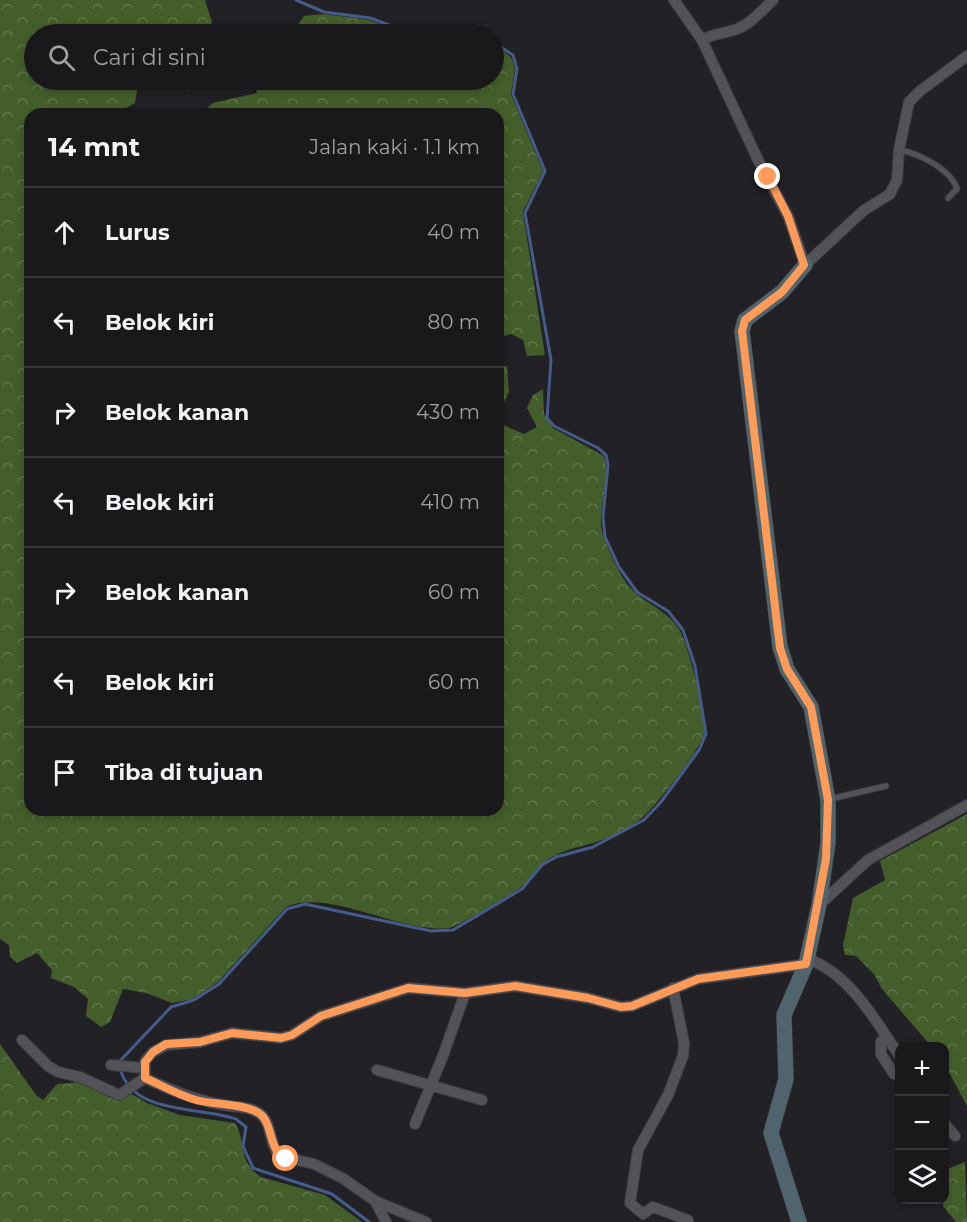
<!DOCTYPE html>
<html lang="id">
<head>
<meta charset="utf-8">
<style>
	:root { --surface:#19191c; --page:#262629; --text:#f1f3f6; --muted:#9fa0a3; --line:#37383b }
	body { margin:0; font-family:Montserrat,sans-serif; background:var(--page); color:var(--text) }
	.controls { position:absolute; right:18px; bottom:18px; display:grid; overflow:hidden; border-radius:12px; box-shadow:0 3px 9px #0003 }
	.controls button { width:54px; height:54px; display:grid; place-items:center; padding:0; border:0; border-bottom:2px solid var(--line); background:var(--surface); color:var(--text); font:30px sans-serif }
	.stop { position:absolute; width:18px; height:18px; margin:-14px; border:4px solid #ff9b59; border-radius:50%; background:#fff }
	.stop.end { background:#ff9b59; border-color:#fff; box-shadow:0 2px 6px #0008 }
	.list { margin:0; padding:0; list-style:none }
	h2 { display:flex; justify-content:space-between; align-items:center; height:78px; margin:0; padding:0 24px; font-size:26px }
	h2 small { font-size:20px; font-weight:400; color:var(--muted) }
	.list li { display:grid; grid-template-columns:39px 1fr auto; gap:18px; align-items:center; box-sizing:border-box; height:90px; padding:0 24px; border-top:2px solid var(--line) }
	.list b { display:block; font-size:22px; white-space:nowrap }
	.list em { font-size:20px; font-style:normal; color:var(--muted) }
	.icon { flex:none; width:33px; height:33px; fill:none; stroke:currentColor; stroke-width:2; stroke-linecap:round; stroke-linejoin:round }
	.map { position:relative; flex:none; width:967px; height:1222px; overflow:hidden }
	.search { position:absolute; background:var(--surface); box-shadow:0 3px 9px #0003; left:24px; top:24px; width:480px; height:66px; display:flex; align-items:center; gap:15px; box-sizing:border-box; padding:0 21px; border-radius:33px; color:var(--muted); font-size:22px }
	.panel { position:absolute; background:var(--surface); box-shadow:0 3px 9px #0003; left:24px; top:108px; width:480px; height:708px; border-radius:18px }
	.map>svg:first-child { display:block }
</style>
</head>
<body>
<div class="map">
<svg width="967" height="1222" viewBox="0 0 967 1222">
	<defs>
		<pattern id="forest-crowns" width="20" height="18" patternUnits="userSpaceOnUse" patternTransform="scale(1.5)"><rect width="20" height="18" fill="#445e2b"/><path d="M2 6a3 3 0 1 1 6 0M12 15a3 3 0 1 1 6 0" fill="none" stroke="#5f764a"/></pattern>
	</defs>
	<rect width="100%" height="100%" fill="#212126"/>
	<!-- forest -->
	<path fill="url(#forest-crowns)" d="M 0,0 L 205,0 L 212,22 L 204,34 L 34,34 L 34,80 L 201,80 L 188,91 L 174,81 L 160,89 L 137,90 L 135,103 L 126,108 L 128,114 L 30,114 L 30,810 L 498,810 L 498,423 L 524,434 L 537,427 L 527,408 L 533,395 L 543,389 L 544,414 L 553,428 L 604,456 C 613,481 593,515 605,541 C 613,558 622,583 638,595 C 653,607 668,612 679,629 C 688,642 707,719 704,734 C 701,749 655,807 643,817 C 635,824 625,829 616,834 C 596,845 572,846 552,857 C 538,864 532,878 520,888 C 510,895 459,926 449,928 C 400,934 330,888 286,907 L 218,982 L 193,999 L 172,1003 L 146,993 L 123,989 L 110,1022 L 101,1027 L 86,1016 L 88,999 L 74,987 L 51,978 L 52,970 L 37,953 L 17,963 L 10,957 L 9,945 L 0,939 Z
		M 324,14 L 369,20 L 408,34 L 291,34 L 304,16 Z
		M 494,45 L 511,57 L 515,69 L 511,94 L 543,171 L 523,212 L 545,355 L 527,356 L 523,340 L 511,334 L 498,338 L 498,114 L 200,114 L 213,103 L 257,93 L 253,80 L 494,80 Z
		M 507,366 L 509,392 L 498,414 L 498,367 Z
		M 967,814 L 967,1106 L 945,1065 L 944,1046 L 931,1046 L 882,989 L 874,974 L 856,956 L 845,955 L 843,945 L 853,898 L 885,880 L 880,861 Z
		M 0,1044 L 36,1095 L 43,1100 L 57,1084 L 80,1082 L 104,1094 L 130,1093 L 147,1103 L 180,1115 L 235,1123 C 247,1143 237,1161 261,1177 L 325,1195 L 362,1222 L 0,1222 Z
		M 965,1162 L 967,1222 L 956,1222 L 943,1206 L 945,1170 Z"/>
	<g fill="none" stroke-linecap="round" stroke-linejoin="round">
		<!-- stream -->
		<path stroke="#455c8b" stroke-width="3" d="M 296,0 L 324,12 L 370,18 L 413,34
			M 119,1062 L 171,1007 L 194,1000 L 219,984 L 287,909 L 305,904 L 431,931 L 453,930 L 522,889 L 542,865 L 556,857 L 593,847 L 644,820 L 661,802 L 699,750 L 706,734 L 695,666 L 683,630 L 668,611 L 637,592 L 619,567 L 605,537 L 603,517 L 608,465 L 606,455 L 598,448 L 554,426 L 547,418 L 551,360 L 525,213 L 545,171 L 513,94 L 517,69 L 513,55 L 494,43
			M 120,1068 C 132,1116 201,1106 236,1119 L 246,1127 L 243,1146 L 253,1168 L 332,1194 L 369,1222"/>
		<!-- lane casing -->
		<g stroke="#3e3d42" stroke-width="7">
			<path id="lane" d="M 899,150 C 918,153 951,169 957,189 L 948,198
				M 830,799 L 886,786"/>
		</g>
		<!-- street casing -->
		<g stroke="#3e3d42" stroke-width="12">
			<path id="street" d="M 674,0 L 702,40 L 758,160 L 788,216 L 805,265 L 863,211 L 890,194 L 897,180 L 899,150 L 909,102 L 920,91 L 967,56
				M 702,40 C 714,33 722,34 734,30 C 749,26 762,10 773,0
				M 819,905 L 868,860 L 967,805
				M 808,959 C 850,974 876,1021 900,1057
				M 673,988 L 684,1043 L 683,1056 L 668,1095 L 638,1150 L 630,1203 L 643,1214 L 653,1207 L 688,1220
				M 886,1037 L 881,1042 L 881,1054 L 894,1074
				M 22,1040 L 48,1066 L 58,1072 L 80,1077 L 119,1095 L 145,1078
				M 111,1065 L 144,1068
				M 377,1070 L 482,1100
				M 944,1123 L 955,1136
				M 415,1124 L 444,1053 L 465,993
				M 375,1201 L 386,1222
				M 426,1222 L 375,1201 L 344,1179 L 314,1164 L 280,1156 C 269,1145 273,1130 264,1118 C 257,1108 241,1107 230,1106 C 199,1102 173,1091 145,1078 L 145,1061 L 153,1052 L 166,1045 L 200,1042 L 232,1033 L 281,1038 L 292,1035 L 321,1016 L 409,988 L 465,993 L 515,986 L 588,998 L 621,1007 L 632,1006 L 698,979 L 806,964"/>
		</g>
		<!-- secondary casing -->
		<g stroke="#3e3d42" stroke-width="16">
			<path id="secondary" d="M 799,1222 L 771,1133 L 786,1079 L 784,1015 L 806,964 L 819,905 L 828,843 L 828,800 L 811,707 L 787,669 L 780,647 L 742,331 L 745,320 L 782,292 L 805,265"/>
		</g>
		<!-- lane -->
		<use href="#lane" stroke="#525258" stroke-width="5"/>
		<!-- street -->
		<use href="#street" stroke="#525258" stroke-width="10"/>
		<!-- secondary -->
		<use href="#secondary" stroke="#4f646c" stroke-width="15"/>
	</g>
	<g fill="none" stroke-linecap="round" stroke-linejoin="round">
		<!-- route -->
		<path stroke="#ff9b59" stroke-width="8" d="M 286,1159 C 266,1149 275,1119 255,1111 C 238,1103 215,1105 196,1100 C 178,1095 161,1085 145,1078 L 145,1062 L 153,1052 L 166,1044 L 200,1042 L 232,1033 L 281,1038 L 292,1035 L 321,1016 L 408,988 L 465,993 L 515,986 L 588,998 L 621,1007 L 632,1006 L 698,979 L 806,964 L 826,859 L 828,800 L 811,707 L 787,669 L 780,648 L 742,331 L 745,320 L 782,292 L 804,265 L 788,216 L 768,177"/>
	</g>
</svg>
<div class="controls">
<button>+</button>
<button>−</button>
<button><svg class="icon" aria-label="layers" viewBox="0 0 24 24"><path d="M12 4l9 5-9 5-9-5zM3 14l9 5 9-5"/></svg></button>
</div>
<div class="stop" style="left:286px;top:1159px"></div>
<div class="stop end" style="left:768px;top:177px"></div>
<div class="search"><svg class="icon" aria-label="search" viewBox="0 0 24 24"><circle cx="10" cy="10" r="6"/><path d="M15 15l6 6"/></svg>Cari di sini</div>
<section class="panel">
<h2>14 mnt<small>Jalan kaki · 1.1 km</small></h2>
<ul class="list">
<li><svg class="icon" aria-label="ahead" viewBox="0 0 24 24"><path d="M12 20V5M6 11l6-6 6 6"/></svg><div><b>Lurus</b></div><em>40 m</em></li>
<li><svg class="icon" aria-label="left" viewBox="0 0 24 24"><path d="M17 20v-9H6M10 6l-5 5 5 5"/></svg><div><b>Belok kiri</b></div><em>80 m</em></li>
<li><svg class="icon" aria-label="right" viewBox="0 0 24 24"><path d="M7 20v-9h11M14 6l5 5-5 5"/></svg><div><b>Belok kanan</b></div><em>430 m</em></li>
<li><svg class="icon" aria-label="left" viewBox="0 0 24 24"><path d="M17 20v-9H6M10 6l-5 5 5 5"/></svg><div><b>Belok kiri</b></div><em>410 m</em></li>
<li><svg class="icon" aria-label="right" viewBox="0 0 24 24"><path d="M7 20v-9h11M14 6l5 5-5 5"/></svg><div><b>Belok kanan</b></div><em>60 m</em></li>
<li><svg class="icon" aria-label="left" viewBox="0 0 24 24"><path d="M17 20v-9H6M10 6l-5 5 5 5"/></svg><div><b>Belok kiri</b></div><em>60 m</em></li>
<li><svg class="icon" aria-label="arrive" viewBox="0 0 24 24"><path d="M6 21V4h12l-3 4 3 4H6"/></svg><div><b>Tiba di tujuan</b></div></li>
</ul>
</section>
</div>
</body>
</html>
